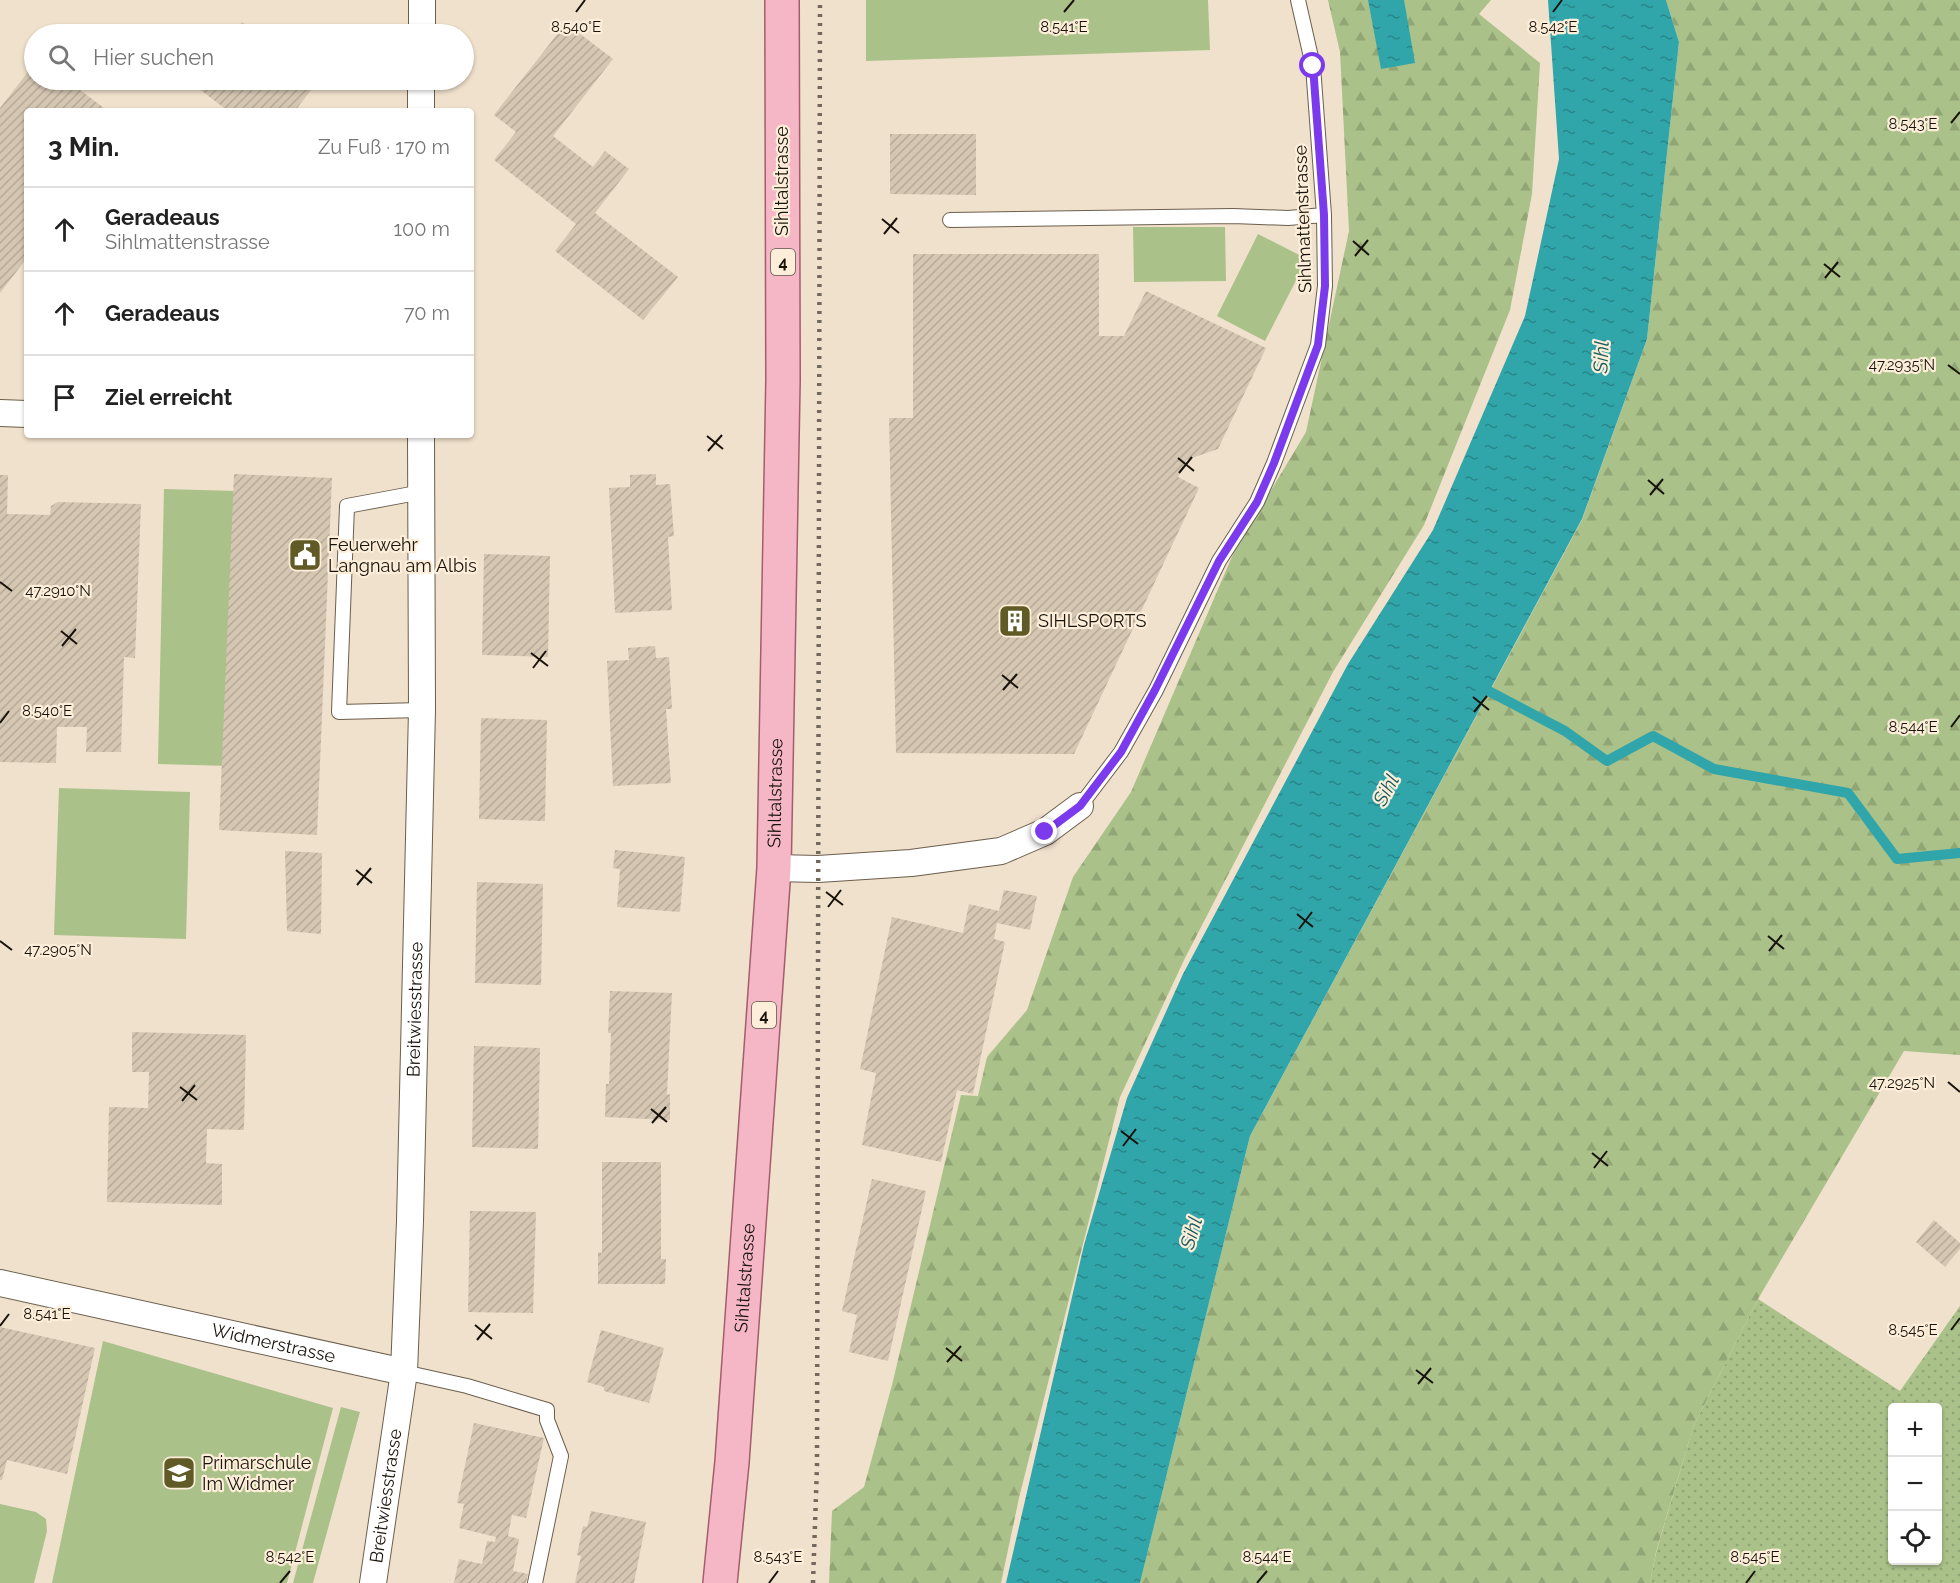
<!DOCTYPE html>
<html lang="de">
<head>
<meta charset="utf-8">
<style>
	:root { --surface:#fff; --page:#f2f2f2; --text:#222; --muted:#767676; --line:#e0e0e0 }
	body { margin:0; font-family:Raleway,sans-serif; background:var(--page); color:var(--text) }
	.controls { position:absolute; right:18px; bottom:18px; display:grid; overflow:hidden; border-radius:6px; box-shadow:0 2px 4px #0004 }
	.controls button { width:54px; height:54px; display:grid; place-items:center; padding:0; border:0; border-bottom:2px solid var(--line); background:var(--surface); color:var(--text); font:30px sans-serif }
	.stop { position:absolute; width:18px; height:18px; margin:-14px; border:4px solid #7c3aed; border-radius:50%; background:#fff }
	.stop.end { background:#7c3aed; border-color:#fff; box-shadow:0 2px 6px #0008 }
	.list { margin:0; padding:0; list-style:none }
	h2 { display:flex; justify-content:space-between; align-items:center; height:78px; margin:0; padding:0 24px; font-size:26px }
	h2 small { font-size:20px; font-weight:400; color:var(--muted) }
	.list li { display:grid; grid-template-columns:39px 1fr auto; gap:18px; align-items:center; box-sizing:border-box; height:84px; padding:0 24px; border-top:2px solid var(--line) }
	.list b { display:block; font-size:22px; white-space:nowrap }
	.list p { margin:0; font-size:20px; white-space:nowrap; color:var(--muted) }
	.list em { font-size:20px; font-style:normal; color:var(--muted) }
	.icon { flex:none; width:33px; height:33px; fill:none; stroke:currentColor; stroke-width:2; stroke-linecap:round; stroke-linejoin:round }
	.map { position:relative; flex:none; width:1960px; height:1583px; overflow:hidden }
	.search { position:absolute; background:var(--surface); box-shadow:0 2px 4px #0004; left:24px; top:24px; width:450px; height:66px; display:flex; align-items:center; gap:15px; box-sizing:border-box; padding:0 21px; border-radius:33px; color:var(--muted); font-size:22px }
	.panel { position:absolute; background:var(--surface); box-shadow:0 2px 4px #0004; left:24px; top:108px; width:450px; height:330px; border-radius:6px }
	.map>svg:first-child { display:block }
</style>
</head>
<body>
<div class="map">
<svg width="1960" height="1583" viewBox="0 0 1960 1583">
	<defs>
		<pattern id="grass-dots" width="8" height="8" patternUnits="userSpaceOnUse" patternTransform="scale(1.5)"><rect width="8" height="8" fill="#aac189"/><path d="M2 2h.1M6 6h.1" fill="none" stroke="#92a575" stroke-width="1.8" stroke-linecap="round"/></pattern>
		<pattern id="forest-firs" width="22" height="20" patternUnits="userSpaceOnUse" patternTransform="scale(1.5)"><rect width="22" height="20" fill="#aac189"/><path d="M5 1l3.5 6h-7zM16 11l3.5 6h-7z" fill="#92a575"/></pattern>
		<pattern id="water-ripples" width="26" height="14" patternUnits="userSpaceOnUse" patternTransform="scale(1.5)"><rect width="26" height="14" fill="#30a6ab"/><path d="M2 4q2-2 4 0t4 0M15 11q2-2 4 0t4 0" fill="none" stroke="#288689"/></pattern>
		<pattern id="building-hatch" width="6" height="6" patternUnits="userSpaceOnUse" patternTransform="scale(1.5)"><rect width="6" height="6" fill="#d5c6b2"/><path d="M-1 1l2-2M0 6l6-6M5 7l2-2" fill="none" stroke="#b6a998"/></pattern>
	</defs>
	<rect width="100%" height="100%" fill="#f0e1cc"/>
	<!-- grass -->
	<path fill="url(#grass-dots)" fill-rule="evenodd" d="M 1758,1299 L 1900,1391 L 1960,1306 L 1960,1583 L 1650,1583 L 1656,1553 L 1693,1427 ZM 1892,1408 L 1938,1408 L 1938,1560 L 1892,1560 Z"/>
	<!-- forest -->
	<path fill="url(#forest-firs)" d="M 1328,0 L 1491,0 L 1479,14 L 1540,63 L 1532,194 L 1510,310 L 1424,525 L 1333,672 L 1185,958 L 1120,1097 L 1019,1498 L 1001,1583 L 829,1583 L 832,1511 L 864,1487 L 892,1385 L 961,1095 L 978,1096 L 987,1057 L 1027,1010 L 1073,877 L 1131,792 L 1234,552 L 1306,432 L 1349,231 L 1340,52 Z
		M 1666,0 L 1960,0 L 1960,1055 L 1904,1051 L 1758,1299 L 1693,1427 L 1656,1552 L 1650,1583 L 1140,1583 L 1250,1136 L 1582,520 L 1647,339 L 1679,42 Z"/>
	<!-- pitch -->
	<path fill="#aac189" d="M 866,0 L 1208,0 L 1210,50 L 866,61 Z
		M 1133,227 L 1225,227 L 1226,281 L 1134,282 Z
		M 1258,234 L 1307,259 L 1265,341 L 1217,316 Z
		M 164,489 L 312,493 L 306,768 L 158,764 Z
		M 59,788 L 190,792 L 186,939 L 54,935 Z
		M 103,1341 L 333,1408 L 287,1583 L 52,1583 Z
		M 341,1407 L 360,1412 L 313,1583 L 293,1583 Z
		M 0,1504 L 36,1512 L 46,1519 L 47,1531 L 34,1583 L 0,1583 Z"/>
	<!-- water -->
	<path fill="url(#water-ripples)" d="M 1368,0 L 1404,0 L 1415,63 L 1381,69 Z
		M 1548,0 L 1666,0 L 1679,42 L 1647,339 L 1582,519 L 1250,1136 L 1140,1583 L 1006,1583 L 1084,1245 L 1127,1098 L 1183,974 L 1348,664 L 1433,530 L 1525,316 L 1559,159 Z"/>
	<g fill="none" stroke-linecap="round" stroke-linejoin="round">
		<!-- stream -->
		<path stroke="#30a6ab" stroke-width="10" d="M 1479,686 L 1565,731 L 1607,761 L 1653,736 L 1714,769 L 1848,793 L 1897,859 L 1960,853"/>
	</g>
	<!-- building -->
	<path fill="url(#building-hatch)" d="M 242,22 L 258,34 L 233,34 Z
		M 566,23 L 613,59 L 553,136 L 593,167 L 605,151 L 629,169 L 595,213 L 678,277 L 643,320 L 555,251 L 576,224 L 494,160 L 516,132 L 494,115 Z
		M 34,64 L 34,80 L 67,80 L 104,108 L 102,111 L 27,111 L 27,233 L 24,236 L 27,238 L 27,258 L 0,293 L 0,108 Z
		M 198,80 L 316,80 L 318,81 L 295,111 L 228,111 L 194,85 Z
		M 890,134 L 976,134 L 976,195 L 890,194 Z
		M 913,254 L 1099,254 L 1099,336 L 1124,336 L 1146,291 L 1266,348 L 1218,449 L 1186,460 L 1178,477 L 1199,488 L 1074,754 L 896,753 L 889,418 L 913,418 Z
		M 234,474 L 332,478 L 317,835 L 219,830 Z
		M 656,474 L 656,485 L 670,484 L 674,536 L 668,537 L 672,610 L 615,613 L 609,488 L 630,487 L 630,475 Z
		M 0,475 L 8,475 L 7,514 L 50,515 L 51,506 L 58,502 L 141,504 L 135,658 L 124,657 L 121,752 L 86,752 L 87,727 L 57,727 L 56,763 L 0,762 Z
		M 484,554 L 550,556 L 548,657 L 482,655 Z
		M 655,646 L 656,658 L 669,657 L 672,709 L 666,709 L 671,783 L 613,786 L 607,661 L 629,660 L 628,648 Z
		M 481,718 L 547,720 L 545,821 L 479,819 Z
		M 615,850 L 685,857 L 680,912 L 617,907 L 620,869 L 613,868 Z
		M 285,851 L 322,853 L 321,934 L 287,931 Z
		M 477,882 L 543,884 L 541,985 L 475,983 Z
		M 1004,890 L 1037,896 L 1030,930 L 997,923 L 994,939 L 1005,942 L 973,1094 L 957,1090 L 941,1162 L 862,1145 L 876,1073 L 860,1069 L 892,917 L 963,933 L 969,904 L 999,911 Z
		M 610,991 L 672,993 L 667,1095 L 670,1094 L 670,1120 L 605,1117 L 606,1084 L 609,1084 L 611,1033 L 608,1033 Z
		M 132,1032 L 246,1035 L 244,1130 L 207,1129 L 206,1163 L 222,1164 L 222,1205 L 107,1202 L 109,1107 L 148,1108 L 149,1072 L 132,1072 Z
		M 474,1046 L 540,1048 L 538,1149 L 472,1147 Z
		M 602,1162 L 661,1162 L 661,1259 L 666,1259 L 665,1284 L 598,1284 L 598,1252 L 602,1253 Z
		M 872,1179 L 926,1191 L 888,1361 L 849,1352 L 857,1315 L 842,1311 Z
		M 470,1211 L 536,1212 L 533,1313 L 468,1312 Z
		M 1934,1220 L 1960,1243 L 1960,1249 L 1945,1267 L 1916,1242 Z
		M 0,1327 L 95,1348 L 67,1474 L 7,1460 L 2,1480 L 0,1480 Z
		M 601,1330 L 664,1348 L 649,1403 L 604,1391 L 604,1387 L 587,1382 Z
		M 474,1423 L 544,1438 L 526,1518 L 512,1515 L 508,1536 L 519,1539 L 513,1571 L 528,1574 L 526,1583 L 454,1583 L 459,1559 L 482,1564 L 487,1541 L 495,1542 L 496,1537 L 459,1528 L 464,1504 L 457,1503 Z
		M 591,1511 L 646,1522 L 634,1583 L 575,1583 L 581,1556 L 577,1555 L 583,1526 L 587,1527 Z"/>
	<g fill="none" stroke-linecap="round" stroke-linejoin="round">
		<!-- lane casing -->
		<g stroke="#6b5e4c" stroke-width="16">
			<path id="lane" d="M 950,220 L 1233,216 L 1288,218 L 1324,215
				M 422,492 L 347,506 L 339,712 L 422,710
				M 1080,806 L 1121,752 L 1156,690 L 1219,561 L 1257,502 L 1274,463 L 1318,345 L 1325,286 L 1324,215 L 1313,66 L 1298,0
				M 404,1372 L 467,1386 L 547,1410 L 547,1420 L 561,1456 L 535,1583"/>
		</g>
		<!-- street casing -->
		<g stroke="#6b5e4c" stroke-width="28">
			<g id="street">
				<path d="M 422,34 L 422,0"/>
				<path d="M 421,111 L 421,80"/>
				<path d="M 0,413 L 27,414"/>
				<path d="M 774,868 L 818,869 L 911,863 L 1001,851 L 1045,832 L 1080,806"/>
				<path id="s1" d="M 0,1283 L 404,1372"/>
				<path id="s2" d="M 373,1583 L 404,1372 L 410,1221 L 422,710 L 421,435"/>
			</g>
		</g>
		<!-- primary casing -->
		<g stroke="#a45d6c" stroke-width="36">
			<g id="primary">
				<path id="s3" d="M 720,1583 L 732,1462 L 774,868 L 783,380 L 782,0"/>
			</g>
		</g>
		<!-- lane -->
		<use href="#lane" stroke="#fff" stroke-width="14"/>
		<!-- street -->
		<use href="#street" stroke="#fff" stroke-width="26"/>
		<!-- primary -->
		<use href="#primary" stroke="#f5b6c6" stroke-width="33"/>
		<!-- rail -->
		<path stroke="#72685b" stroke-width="4.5" stroke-dasharray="3 6" stroke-linecap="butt" d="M 813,1583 L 817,1466 L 820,0"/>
	</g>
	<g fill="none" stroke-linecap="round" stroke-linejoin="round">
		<!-- route -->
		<path stroke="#7c3aed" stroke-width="8" d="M 1045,832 L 1080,806 L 1121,752 L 1155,690 L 1219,561 L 1257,502 L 1274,463 L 1318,345 L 1325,286 L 1324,215 L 1313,66"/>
	</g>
	<!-- ticks -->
	<path fill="none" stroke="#18130b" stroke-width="2" d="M 576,12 L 585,0M 1064,12 L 1074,0M 1553,12 L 1562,0M 1951,123 L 1960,112M 882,219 L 899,233M 884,234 L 897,218M 1353,241 L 1369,255M 1355,256 L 1368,240M 1824,264 L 1840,277M 1825,278 L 1838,262M 1948,365 L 1960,374M 707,436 L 723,449M 708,451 L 722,435M 1178,458 L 1194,471M 1179,473 L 1192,457M 1648,480 L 1664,494M 1650,495 L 1663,479M 0,582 L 12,591M 61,631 L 77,644M 62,646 L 76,629M 531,653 L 548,666M 533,668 L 546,651M 1002,675 L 1018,688M 1003,690 L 1017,674M 1473,697 L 1489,710M 1474,712 L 1487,696M 0,723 L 9,711M 1951,727 L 1960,715M 356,870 L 372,883M 357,885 L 371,868M 826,892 L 843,905M 828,907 L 841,890M 1297,914 L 1313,927M 1299,929 L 1312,912M 1768,936 L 1784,949M 0,941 L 12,950M 1769,951 L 1782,935M 1948,1082 L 1960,1092M 180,1087 L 197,1100M 182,1101 L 195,1085M 651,1109 L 667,1122M 652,1123 L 666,1107M 1121,1131 L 1138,1144M 1123,1146 L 1136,1129M 1592,1153 L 1608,1166M 1594,1168 L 1607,1151M 475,1325 L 492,1339M 0,1326 L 9,1314M 1951,1330 L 1960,1318M 477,1340 L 490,1324M 946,1348 L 962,1361M 947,1362 L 961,1346M 1416,1370 L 1433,1383M 1418,1384 L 1431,1368M 280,1583 L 290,1571M 769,1583 L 778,1571M 1257,1583 L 1267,1571M 1746,1583 L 1755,1571"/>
	<!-- icons -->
	<defs>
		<g id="civic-square" transform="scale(1.725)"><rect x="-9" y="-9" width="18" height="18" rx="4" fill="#5f5a26" stroke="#fdeed9"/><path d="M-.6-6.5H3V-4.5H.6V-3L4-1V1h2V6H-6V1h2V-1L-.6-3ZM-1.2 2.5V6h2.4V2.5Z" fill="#fff"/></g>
		<g id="building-square" transform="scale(1.725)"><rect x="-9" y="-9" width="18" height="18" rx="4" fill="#5f5a26" stroke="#fdeed9"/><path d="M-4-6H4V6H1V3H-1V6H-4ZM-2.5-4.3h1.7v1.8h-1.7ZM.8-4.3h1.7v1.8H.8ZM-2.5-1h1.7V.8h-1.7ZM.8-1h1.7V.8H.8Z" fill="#fff"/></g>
		<g id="school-square" transform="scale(1.725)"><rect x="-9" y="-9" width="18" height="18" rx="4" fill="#5f5a26" stroke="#fdeed9"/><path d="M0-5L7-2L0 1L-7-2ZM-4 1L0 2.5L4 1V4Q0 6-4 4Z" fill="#fff"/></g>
	</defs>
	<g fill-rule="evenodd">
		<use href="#civic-square" x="305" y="555"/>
		<use href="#building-square" x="1015" y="621"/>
		<use href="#school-square" x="179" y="1473"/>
	</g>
	<g text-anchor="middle" stroke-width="4.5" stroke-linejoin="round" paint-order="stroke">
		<!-- shield labels -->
		<g fill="#fdeed9" stroke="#5d5549" stroke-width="1.5">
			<rect x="771" y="249" width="24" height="26" rx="4.5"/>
			<rect x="752" y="1002" width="24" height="26" rx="4.5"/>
		</g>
		<g font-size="16" font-weight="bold" fill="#18130b">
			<text x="783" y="268">4</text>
			<text x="764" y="1021">4</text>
		</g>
		<!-- street labels -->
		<g font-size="18" fill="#18130b" stroke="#fdeed9">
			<text transform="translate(782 181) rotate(-90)" y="6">Sihltalstrasse</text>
			<text transform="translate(1303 219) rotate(-92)" y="6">Sihlmattenstrasse</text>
			<text dy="6" stroke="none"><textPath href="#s3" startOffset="792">Sihltalstrasse</textPath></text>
			<text dy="6" stroke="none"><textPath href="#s2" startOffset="576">Breitwiesstrasse</textPath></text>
			<text dy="6" stroke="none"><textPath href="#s3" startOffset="306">Sihltalstrasse</textPath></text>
			<text dy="6" stroke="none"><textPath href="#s1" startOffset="280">Widmerstrasse</textPath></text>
			<text dy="6" stroke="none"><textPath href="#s2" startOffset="88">Breitwiesstrasse</textPath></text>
		</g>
		<!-- poi labels -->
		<g font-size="18" fill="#18130b" stroke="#fdeed9" text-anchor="start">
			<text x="328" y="551">Feuerwehr<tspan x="328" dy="21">Langnau am Albis</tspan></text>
			<text x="1038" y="627">SIHLSPORTS</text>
			<text x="202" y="1469">Primarschule<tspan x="202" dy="21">Im Widmer</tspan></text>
		</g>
		<!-- water labels -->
		<g font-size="20" font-style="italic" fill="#1c5b5d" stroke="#fdeed9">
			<text transform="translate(1601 357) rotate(-87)" y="7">Sihl</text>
			<text transform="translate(1386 790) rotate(-62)" y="7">Sihl</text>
			<text transform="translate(1191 1233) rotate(-73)" y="7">Sihl</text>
		</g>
	</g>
	<g font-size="15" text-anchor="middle" fill="#18130b" stroke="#fdeed9" stroke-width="4.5" stroke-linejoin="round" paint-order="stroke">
		<text x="576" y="32">8.540°E</text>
		<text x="1553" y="32">8.542°E</text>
		<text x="1064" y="32">8.541°E</text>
		<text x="1913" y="129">8.543°E</text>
		<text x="1902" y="370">47.2935°N</text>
		<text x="58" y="596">47.2910°N</text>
		<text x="47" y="716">8.540°E</text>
		<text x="1913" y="732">8.544°E</text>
		<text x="58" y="955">47.2905°N</text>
		<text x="1902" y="1088">47.2925°N</text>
		<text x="47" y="1319">8.541°E</text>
		<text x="1913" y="1335">8.545°E</text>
		<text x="290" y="1562">8.542°E</text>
		<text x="778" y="1562">8.543°E</text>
		<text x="1267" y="1562">8.544°E</text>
		<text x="1755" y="1562">8.545°E</text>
	</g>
</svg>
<div class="controls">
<button>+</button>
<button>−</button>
<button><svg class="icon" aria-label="locate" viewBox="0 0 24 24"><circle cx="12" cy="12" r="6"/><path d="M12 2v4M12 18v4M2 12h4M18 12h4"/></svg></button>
</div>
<div class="stop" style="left:1313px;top:66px"></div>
<div class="stop end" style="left:1045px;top:832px"></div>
<div class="search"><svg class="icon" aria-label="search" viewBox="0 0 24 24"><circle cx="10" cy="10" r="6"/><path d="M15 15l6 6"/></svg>Hier suchen</div>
<section class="panel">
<h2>3 Min.<small>Zu Fuß · 170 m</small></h2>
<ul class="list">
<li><svg class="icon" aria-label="ahead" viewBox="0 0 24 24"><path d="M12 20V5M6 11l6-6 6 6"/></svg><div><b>Geradeaus</b><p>Sihlmattenstrasse</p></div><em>100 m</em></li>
<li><svg class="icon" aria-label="ahead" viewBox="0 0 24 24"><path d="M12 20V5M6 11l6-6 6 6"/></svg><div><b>Geradeaus</b></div><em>70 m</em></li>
<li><svg class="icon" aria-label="arrive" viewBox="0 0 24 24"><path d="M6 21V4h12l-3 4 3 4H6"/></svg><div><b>Ziel erreicht</b></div></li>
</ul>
</section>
</div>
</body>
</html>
